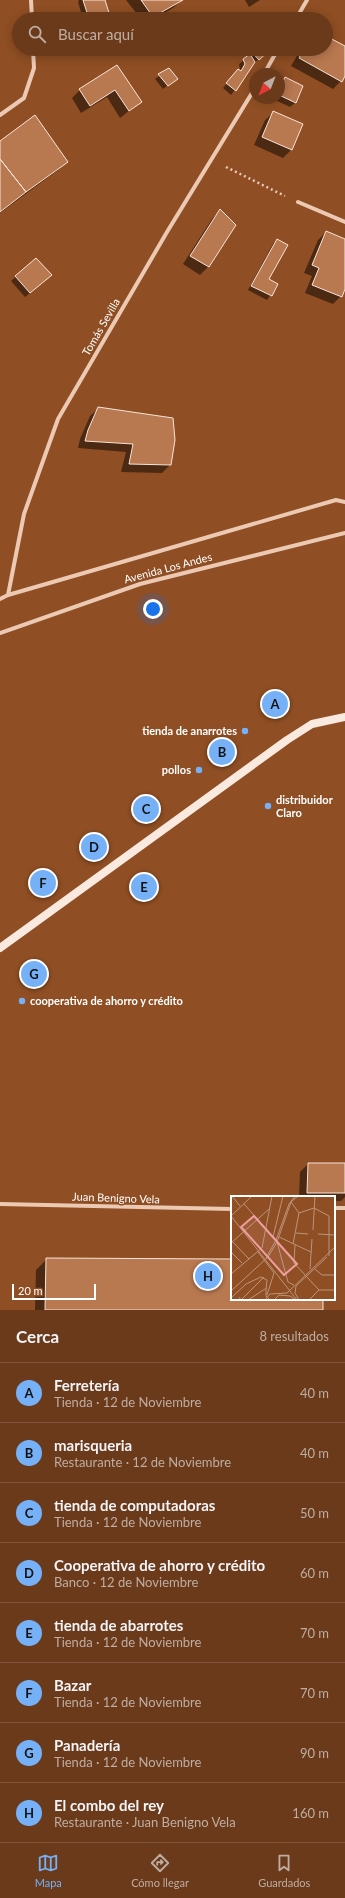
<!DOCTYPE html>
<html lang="es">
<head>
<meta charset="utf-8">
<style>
	:root { --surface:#6b3a1a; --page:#734527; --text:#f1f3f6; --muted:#beada2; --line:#7e5439; --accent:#76b1f7 }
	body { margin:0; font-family:Lato,sans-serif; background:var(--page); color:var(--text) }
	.compass { position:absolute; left:249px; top:68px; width:36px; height:36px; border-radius:50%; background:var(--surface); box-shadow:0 2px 10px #0003; rotate:222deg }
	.scale { position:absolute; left:12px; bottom:10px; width:84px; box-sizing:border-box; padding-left:4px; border:2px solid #fff; border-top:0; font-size:11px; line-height:14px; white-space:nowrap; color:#fff; -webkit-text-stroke:3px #8f4e23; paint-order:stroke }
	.you { position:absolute; left:153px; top:609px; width:14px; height:14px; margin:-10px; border:3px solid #fff; border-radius:50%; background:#1a73e8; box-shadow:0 0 0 6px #1a73e833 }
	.badge { display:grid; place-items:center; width:26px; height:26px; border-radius:50%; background:var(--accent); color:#111; font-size:13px; font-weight:700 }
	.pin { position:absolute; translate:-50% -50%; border:2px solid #fff; box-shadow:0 1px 4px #0006 }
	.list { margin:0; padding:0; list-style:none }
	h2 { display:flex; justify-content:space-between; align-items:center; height:52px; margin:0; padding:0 16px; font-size:17px }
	h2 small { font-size:13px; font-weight:400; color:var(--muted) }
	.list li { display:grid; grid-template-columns:26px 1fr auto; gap:12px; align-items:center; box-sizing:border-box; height:60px; padding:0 16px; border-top:1px solid var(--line) }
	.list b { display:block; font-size:15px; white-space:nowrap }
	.list p { margin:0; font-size:13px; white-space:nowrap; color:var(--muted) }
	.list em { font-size:13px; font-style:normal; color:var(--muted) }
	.icon { flex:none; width:22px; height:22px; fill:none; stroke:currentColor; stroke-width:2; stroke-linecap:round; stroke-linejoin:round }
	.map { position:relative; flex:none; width:345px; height:1310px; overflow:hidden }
	.search { position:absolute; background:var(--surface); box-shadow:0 2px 10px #0003; left:12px; right:12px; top:12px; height:44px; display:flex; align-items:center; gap:10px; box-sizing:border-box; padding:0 14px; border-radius:22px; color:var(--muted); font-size:15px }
	.sheet { height:532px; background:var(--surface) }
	nav { display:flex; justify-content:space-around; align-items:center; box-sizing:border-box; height:56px; border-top:1px solid var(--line); background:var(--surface); font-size:11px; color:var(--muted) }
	nav a { display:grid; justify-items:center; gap:2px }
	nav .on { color:var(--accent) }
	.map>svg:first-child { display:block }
</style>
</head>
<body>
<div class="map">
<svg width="345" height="1310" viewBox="0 0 345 1310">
	<rect width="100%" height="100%" fill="#8f4e23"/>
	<!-- shadow -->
	<path fill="#0007" d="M 79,0 L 104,0 L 109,16 L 106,19 L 83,19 L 78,2 Z
		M 126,0 L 182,0 L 173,8 L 154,19 L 141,19 Z
		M 245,0 L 260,0 L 249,7 Z
		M 326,37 L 345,47 L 345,74 L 341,81 L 333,89 L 291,66 L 301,49 L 326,49 Z
		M 241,49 L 270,49 L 254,63 L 231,95 L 223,88 L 234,75 L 240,71 L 239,64 L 248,57 Z
		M 117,66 L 140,102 L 120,118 L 107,97 L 81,113 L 72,98 L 80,90 Z
		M 169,69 L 176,79 L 163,89 L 155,79 Z
		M 285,79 L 302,87 L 295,103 L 290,107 L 273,99 L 279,98 L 279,87 Z
		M 274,112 L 302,124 L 291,150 L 283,158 L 254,145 L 265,120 Z
		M 0,142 L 66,162 L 58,170 L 0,213 Z
		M 220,211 L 235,225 L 208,267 L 200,275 L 183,264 L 212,219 Z
		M 326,232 L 345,240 L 345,286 L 341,296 L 333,304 L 305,293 L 312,276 L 304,273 L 318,240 Z
		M 277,240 L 268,279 L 277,285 L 267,300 L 248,290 L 273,244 Z
		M 36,259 L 46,280 L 25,297 L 11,281 Z
		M 99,408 L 170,465 L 162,473 L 121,472 L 126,452 L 78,448 L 80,439 L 90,416 Z
		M 308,1164 L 345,1164 L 345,1197 L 341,1201 L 334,1201 L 334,1197 L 299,1197 L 300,1172 Z
		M 47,1259 L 232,1260 L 232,1299 L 322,1299 L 322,1310 L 35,1310 L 36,1270 Z"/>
	<!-- building -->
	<path fill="#b87850" stroke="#f9e4d8" d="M 83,0 L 105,0 L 110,16 L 102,19 L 89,19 Z
		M 141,0 L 183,0 L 153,17 Z
		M 326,36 L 345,46 L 345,76 L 342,82 L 299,58 L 304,49 L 326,49 Z
		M 249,49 L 271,49 L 259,60 Z
		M 250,54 L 255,62 L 236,91 L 226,83 L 238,69 L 241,71 L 245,64 L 243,59 Z
		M 117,65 L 142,102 L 129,111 L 115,90 L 90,106 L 79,89 Z
		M 169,68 L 178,79 L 168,86 L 158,74 Z
		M 285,77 L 303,86 L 296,103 L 279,95 L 279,90 Z
		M 273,111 L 303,124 L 292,150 L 262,137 Z
		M 35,115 L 68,162 L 26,192 L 0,159 L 0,141 Z
		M 0,159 L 26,192 L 0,212 Z
		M 220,209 L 236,225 L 209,267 L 190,256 Z
		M 326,231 L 345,239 L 345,289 L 342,297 L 312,285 L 319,268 L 312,265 Z
		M 277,239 L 288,245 L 269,279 L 278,284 L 272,296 L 251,286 Z
		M 36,258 L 52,275 L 30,293 L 15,276 Z
		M 98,407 L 173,418 L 175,440 L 171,465 L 129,464 L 133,444 L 85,441 L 88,430 Z
		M 308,1163 L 345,1163 L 345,1193 L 307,1193 Z
		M 46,1258 L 232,1259 L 232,1299 L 323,1299 L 323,1310 L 45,1310 Z"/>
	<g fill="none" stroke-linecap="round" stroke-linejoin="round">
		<!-- path -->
		<path stroke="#ecc9b3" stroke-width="2.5" stroke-dasharray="2 3" stroke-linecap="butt" d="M 226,167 L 285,196"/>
		<!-- street -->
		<path stroke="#ecc9b3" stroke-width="4" d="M 31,0 L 32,19
			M 296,19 L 307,0
			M 264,74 L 278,49
			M 0,115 L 24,98 L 34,68 L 33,49
			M 298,202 L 345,222
			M 8,595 L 24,514 L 58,419 L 167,232 L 255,88
			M 0,599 L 8,595 L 336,500 L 345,502
			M 0,633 L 140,584 L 345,533
			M 0,1204 L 232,1209
			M 334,1208 L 345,1208"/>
		<!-- secondary -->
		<path stroke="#f9e9df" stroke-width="8" d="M 0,948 L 287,740 L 312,724 L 345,717"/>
	</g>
	<!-- markers -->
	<g fill="#76b1f7" stroke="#8f4e23" stroke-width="1.5">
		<circle cx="245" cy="731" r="4"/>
		<circle cx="199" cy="770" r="4"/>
		<circle cx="268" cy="806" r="4"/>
		<circle cx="22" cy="1001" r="4"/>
	</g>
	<g text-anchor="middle" stroke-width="3" stroke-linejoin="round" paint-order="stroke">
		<!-- street labels -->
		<g font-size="11" fill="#fff" stroke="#8f4e23">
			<text transform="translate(101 327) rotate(-60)" y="4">Tomás Sevilla</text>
			<text transform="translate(168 568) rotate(-15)" y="4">Avenida Los Andes</text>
			<text transform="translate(116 1198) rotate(2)" y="4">Juan Benigno Vela</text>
		</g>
		<!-- poi labels -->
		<g font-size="11" font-weight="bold" fill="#fff" stroke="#8f4e23" text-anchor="end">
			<text x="237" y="735">tienda de anarrotes</text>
			<text x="191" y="774">pollos</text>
			<text x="276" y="804" text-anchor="start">distribuidor<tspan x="276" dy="13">Claro</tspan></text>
			<text x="30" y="1005" text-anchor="start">cooperativa de ahorro y crédito</text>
		</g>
	</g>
	<!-- overview -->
	<g transform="translate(231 1196)">
		<rect width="104" height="104" fill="#8f4e23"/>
		<path fill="none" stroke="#bc957b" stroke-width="1" d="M 1,0 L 9,10M 60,6 L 68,17M 13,8 L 45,44M 0,20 L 66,104M 0,20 L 21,0M 98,20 L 98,60M 82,34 L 84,0M 65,37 L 77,38M 87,38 L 104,39M 42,41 L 52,0M 48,41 L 80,56M 0,44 L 18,63M 46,46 L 57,86 L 63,89M 0,47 L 38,13M 62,48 L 68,17 L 83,12 L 98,20M 64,49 L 63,67 L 88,94 L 104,94M 0,56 L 11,67M 27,56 L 43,77 L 36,99M 35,62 L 45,44 L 58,8 L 64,0M 79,73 L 81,43M 84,73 L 91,79 L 104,79M 0,78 L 31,52 L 41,0M 35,92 L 35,100 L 39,104M 0,95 L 37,61 L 46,46 L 60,6 L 67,0M 8,101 L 10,104 L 33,81M 0,102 L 15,88 L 30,81 L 36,84 L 35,93M 17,104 L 34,93M 34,104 L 39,98 L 56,97 L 104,51M 43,104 L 48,99 L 59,100 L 65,104M 68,104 L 64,97 L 65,90 L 96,61M 78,104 L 88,94"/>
		<path fill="#ed9e9e" fill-opacity="0.15" stroke="#ed9e9e" stroke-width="2" d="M 23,20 L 66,68 L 53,79 L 10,31 Z"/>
		<rect width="104" height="104" fill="none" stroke="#fff" stroke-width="2"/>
	</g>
</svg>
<svg class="compass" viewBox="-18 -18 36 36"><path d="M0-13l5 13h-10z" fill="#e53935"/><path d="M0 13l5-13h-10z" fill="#beada2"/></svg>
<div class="scale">20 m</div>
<div class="you"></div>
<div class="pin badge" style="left:275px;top:704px">A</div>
<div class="pin badge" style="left:222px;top:752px">B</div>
<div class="pin badge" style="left:146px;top:809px">C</div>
<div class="pin badge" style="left:94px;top:847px">D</div>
<div class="pin badge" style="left:144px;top:887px">E</div>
<div class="pin badge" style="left:43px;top:883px">F</div>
<div class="pin badge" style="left:34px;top:974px">G</div>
<div class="pin badge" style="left:208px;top:1276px">H</div>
<div class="search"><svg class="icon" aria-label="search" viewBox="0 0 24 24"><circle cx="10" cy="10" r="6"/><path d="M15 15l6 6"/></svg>Buscar aquí</div>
</div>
<section class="sheet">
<h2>Cerca<small>8 resultados</small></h2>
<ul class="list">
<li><span class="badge">A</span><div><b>Ferretería</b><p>Tienda · 12 de Noviembre</p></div><em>40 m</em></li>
<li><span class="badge">B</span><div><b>marisqueria</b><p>Restaurante · 12 de Noviembre</p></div><em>40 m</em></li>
<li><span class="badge">C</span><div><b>tienda de computadoras</b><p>Tienda · 12 de Noviembre</p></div><em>50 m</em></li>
<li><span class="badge">D</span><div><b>Cooperativa de ahorro y crédito</b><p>Banco · 12 de Noviembre</p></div><em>60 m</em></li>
<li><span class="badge">E</span><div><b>tienda de abarrotes</b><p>Tienda · 12 de Noviembre</p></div><em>70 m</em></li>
<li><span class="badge">F</span><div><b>Bazar</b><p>Tienda · 12 de Noviembre</p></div><em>70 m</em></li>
<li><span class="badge">G</span><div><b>Panadería</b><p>Tienda · 12 de Noviembre</p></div><em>90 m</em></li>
<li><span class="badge">H</span><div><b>El combo del rey</b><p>Restaurante · Juan Benigno Vela</p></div><em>160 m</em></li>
</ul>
</section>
<nav>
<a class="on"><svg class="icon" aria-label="map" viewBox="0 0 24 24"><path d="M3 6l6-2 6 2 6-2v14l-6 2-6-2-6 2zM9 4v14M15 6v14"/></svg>Mapa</a>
<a><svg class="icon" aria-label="directions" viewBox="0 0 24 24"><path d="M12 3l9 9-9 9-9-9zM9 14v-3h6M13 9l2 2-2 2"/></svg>Cómo llegar</a>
<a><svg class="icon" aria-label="saved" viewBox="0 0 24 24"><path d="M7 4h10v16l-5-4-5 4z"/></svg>Guardados</a>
</nav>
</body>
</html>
